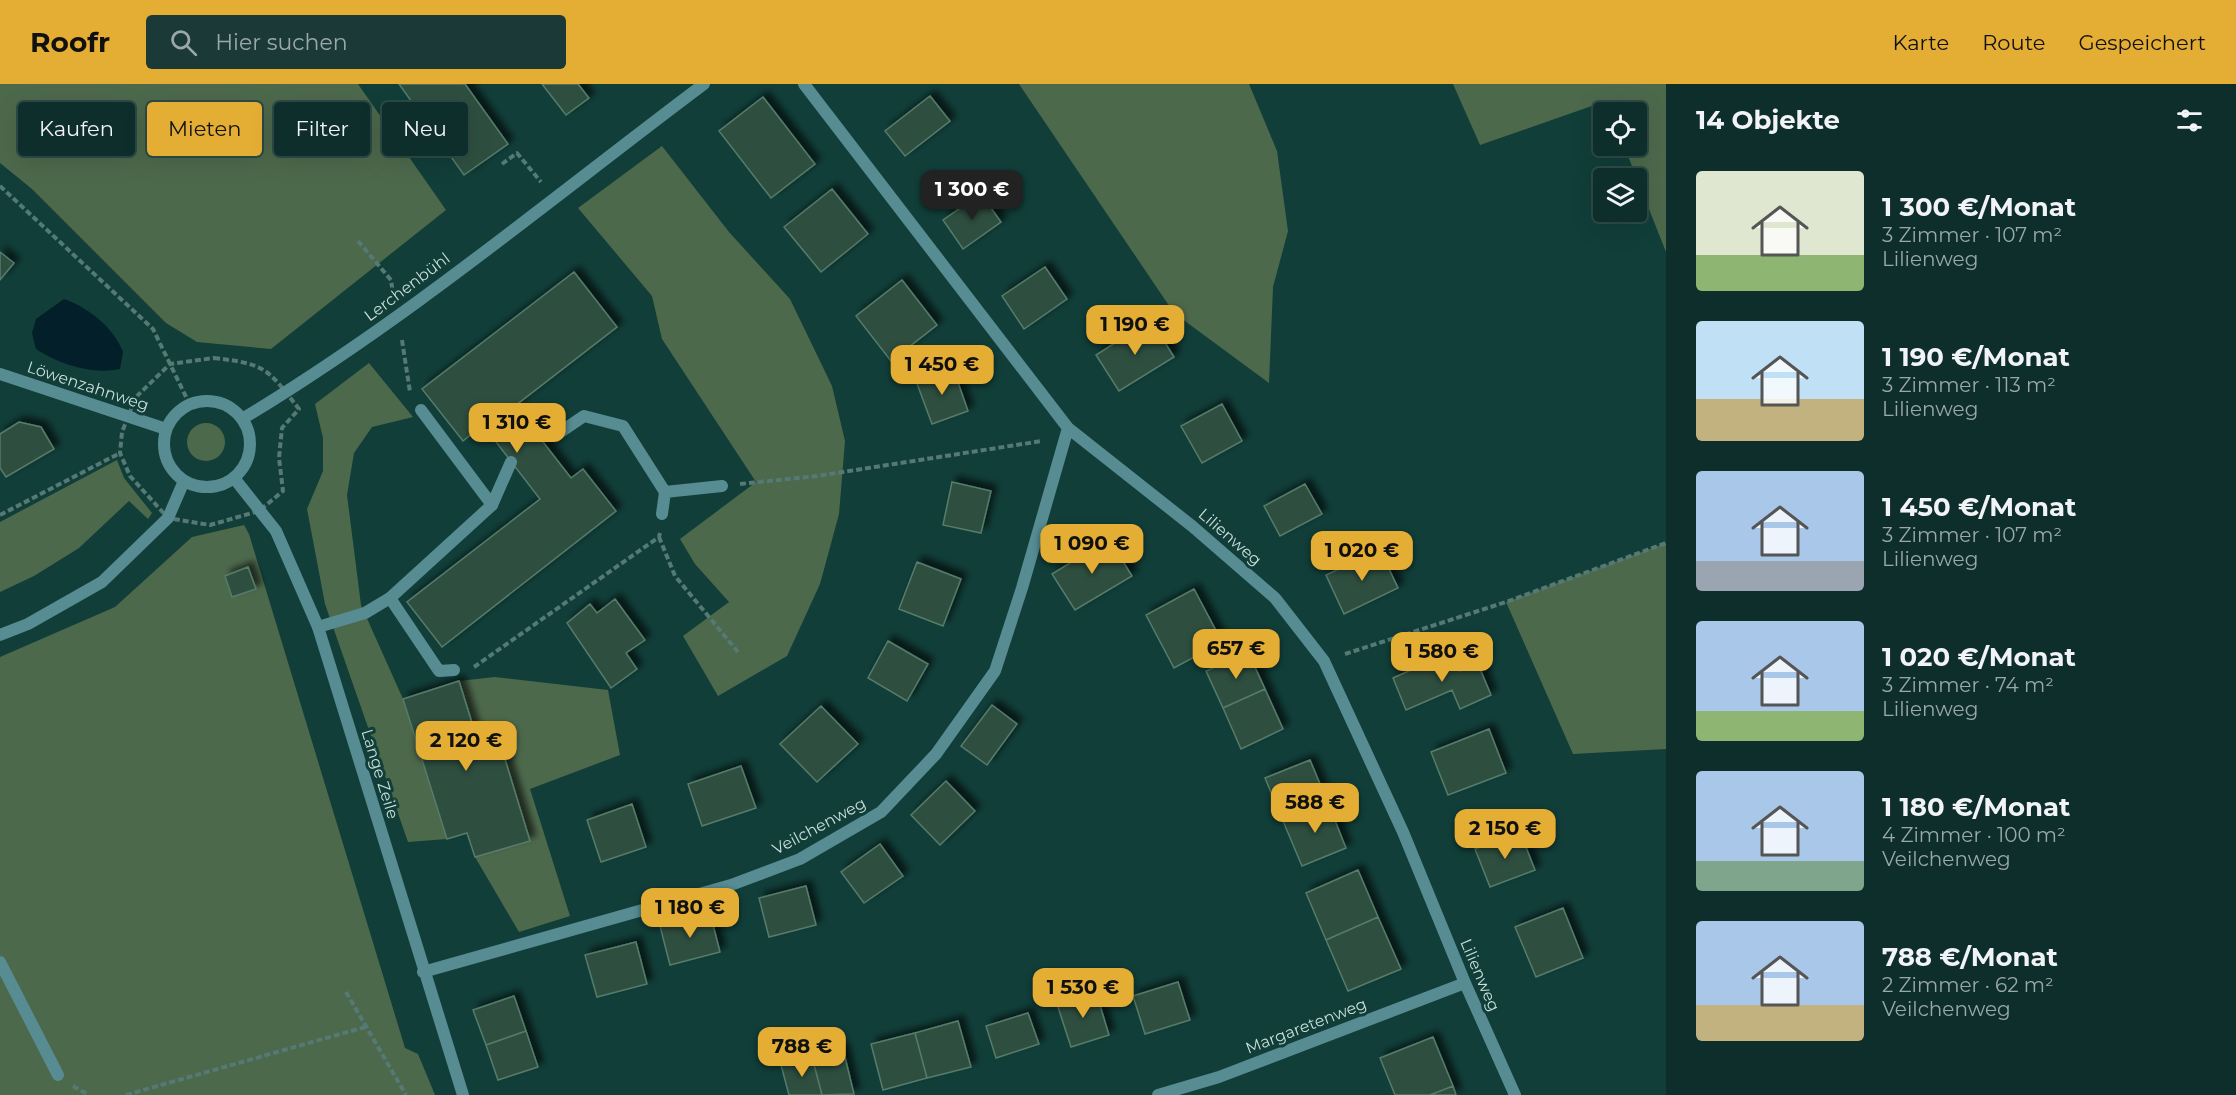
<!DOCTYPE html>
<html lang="de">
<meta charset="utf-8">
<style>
body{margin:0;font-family:Montserrat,sans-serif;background:#1b3a37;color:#f1f3f6;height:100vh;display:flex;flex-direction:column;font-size:22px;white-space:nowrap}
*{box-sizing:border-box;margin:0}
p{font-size:20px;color:#9aa8a9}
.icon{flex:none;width:33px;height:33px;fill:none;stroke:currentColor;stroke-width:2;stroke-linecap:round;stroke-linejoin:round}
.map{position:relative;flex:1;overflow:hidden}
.panel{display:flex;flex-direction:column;background:#0d2e2b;width:570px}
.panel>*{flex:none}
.guide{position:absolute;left:18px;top:18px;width:570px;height:54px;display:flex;gap:12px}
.buttons{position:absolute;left:1593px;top:18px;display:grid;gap:12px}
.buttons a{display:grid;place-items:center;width:54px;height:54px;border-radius:6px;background:#0d2e2b;box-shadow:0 6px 24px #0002,0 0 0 2px #2d4a47;font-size:30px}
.price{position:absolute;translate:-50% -51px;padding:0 14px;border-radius:12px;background:#e4ae35;color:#111;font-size:20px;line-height:39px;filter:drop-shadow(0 2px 3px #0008)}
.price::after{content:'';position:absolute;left:50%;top:36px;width:18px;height:14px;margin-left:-9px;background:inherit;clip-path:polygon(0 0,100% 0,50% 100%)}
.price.on{background:#222;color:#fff}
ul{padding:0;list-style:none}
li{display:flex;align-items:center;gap:18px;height:150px;padding:0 30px}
li span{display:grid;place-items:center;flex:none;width:168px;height:120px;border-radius:6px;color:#555}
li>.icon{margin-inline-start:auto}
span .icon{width:72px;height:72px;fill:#fffc;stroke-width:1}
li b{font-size:26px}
h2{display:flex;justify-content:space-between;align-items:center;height:72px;padding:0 30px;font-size:26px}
.tag{padding:0 21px;border-radius:6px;background:#0d2e2b;box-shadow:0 6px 24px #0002,0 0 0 2px #2d4a47;font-size:21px;line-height:54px}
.tag.on{background:#e4ae35;color:#111}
header{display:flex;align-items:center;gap:36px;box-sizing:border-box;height:84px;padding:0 30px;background:#e4ae35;color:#111}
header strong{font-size:28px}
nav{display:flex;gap:33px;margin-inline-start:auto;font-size:21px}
.search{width:420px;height:54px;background:#1b3a37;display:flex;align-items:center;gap:15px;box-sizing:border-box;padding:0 21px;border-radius:6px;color:#9aa8a9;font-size:22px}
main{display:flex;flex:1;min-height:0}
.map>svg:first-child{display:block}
</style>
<header>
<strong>Roofr</strong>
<div class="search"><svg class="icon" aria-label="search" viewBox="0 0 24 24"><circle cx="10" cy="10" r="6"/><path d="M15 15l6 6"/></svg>Hier suchen</div>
<nav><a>Karte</a><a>Route</a><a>Gespeichert</a></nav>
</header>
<main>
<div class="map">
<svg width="1666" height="1011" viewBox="0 0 1666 1011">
<defs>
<filter id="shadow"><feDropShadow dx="5.5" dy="-5.5" stdDeviation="3" flood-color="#0009"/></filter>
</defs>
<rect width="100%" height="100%" fill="#113e39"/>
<path fill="#4d694c" d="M 0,0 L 358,0 L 446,126 L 271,265 L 197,258 L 166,239 L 32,105 L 0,79 Z
M 1019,0 L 1249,0 L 1277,67 L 1288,147 L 1273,203 L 1269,299 L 1174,229 Z
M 1453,0 L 1666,0 L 1666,168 L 1624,62 L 1636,62 L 1636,28 L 1611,28 L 1606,17 L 1480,61 Z
M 662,62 L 729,148 L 790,215 L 832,302 L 845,357 L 839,430 L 820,500 L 787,572 L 718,612 L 683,552 L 729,518 L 695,480 L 680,455 L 756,398 L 662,255 L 652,212 L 578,124 Z
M 369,279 L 413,333 L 372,343 L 354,369 L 347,411 L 361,521 L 403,615 L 447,755 L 408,758 L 325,520 L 307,425 L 323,387 L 323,354 L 315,320 Z
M187 358a19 19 0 1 1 38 0a19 19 0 1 1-38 0Z
M 117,376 L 124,394 L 152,429 L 148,435 L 129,417 L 79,464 L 34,492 L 0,508 L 0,438 Z
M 244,441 L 249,450 L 405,964 L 418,970 L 435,1011 L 0,1011 L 0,573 L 115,523 L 192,453 Z
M 1666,459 L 1666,665 L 1573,670 L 1506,518 Z
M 495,593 L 608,606 L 620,671 L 530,705 L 570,832 L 519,848 L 475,773 L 530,756 L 497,649 L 477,655 L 459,597 Z"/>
<path fill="#021f2a" d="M 64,215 C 89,224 113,243 123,268 L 120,285 C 92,291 59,280 36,265 L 32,249 L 36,235 Z"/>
<path fill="#2d5041" stroke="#567b6a" stroke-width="1.5" filter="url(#shadow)" d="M 399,0 L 465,0 L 508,60 L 464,91 Z
M 542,0 L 578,0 L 589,14 L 566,31 Z
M 930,12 L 950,37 L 905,72 L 885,47 Z
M 763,13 L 815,80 L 771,114 L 719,47 Z
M 832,105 L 868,150 L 821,188 L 784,143 Z
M 981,110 L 1001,138 L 963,165 L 943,136 Z
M 0,168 L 14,179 L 0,196 Z
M 1045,183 L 1067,215 L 1024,245 L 1002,212 Z
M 574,188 L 617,243 L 515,322 L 571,394 L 583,385 L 616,427 L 442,563 L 407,518 L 540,415 L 483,341 L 463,357 L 422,305 Z
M 902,196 L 937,241 L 891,277 L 856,232 Z
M 1151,236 L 1174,273 L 1119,307 L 1096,271 Z
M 953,284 L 968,327 L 932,340 L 916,297 Z
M 1222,320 L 1242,357 L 1202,379 L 1181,342 Z
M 19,338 L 41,343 L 54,365 L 6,393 L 0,384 L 0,350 Z
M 952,398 L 991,407 L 981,449 L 943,441 Z
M 1305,400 L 1322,430 L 1280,452 L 1264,422 Z
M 1109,455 L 1132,492 L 1075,526 L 1052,490 Z
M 1380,466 L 1398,504 L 1344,530 L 1326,491 Z
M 917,478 L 961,495 L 943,542 L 899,525 Z
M 248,483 L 256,505 L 232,513 L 225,492 Z
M 1194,505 L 1222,558 L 1174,584 L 1146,531 Z
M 615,515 L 645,556 L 626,569 L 637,585 L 611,604 L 567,539 L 590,520 L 597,529 Z
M 888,557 L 928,580 L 907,617 L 868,594 Z
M 1248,568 L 1265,605 L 1223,624 L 1206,587 Z
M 1452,568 L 1460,587 L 1478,580 L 1491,611 L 1460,625 L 1452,606 L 1406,626 L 1393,594 Z
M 459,597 L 477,655 L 497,649 L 530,757 L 475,773 L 467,749 L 447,755 L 403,615 Z
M 1265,605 L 1283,645 L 1241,665 L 1223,624 Z
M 992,621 L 1017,640 L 987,681 L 961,662 Z
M 821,622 L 858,660 L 817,698 L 780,660 Z
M 1489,645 L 1506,689 L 1448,711 L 1431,668 Z
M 1310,676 L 1328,719 L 1283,737 L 1265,694 Z
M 741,682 L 756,724 L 702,742 L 688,700 Z
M 946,697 L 975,727 L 940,761 L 911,731 Z
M 1328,719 L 1346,764 L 1302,782 L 1283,737 Z
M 632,720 L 646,763 L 601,778 L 587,736 Z
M 1520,748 L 1535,786 L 1490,803 L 1475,765 Z
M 880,760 L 903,792 L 864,819 L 841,788 Z
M 1358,786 L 1378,833 L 1326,856 L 1306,809 Z
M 806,802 L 816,841 L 769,853 L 759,814 Z
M 1563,824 L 1583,874 L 1536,893 L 1515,843 Z
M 710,829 L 720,868 L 670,881 L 660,842 Z
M 1378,833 L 1401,885 L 1348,907 L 1326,856 Z
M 636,858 L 647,900 L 597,913 L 585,871 Z
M 1178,898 L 1190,936 L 1145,950 L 1133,912 Z
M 1096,908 L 1109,951 L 1071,963 L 1057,920 Z
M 514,912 L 526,947 L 486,961 L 473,926 Z
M 1028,929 L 1039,960 L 996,974 L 986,942 Z
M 958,937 L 971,983 L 927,994 L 915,949 Z
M 526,947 L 538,983 L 498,996 L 486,961 Z
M 915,949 L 927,994 L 883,1006 L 871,960 Z
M 1433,953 L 1453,1002 L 1430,1011 L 1395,1011 L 1380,974 Z
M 843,965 L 854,1010 L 822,1011 L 812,973 Z
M 812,973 L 822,1011 L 789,1011 L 781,981 Z
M 1453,1002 L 1456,1011 L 1430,1011 Z"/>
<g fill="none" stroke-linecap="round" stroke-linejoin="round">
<path stroke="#557975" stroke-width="4" stroke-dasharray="6 3" stroke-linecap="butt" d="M 502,80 L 517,69 L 541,98
M 0,102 L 153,245 L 190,321
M 358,157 L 391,196 L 393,210
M 402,256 L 410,308
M 214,274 C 266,280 267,284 299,325 L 282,344 L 279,374 L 283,407 L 259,427 L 210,441 L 168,434 L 130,392 L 120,369 L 122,348 L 136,313 L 170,280 Z
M 740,400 L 817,392 L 1042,357
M 0,431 L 120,369
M 659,453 L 675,492 L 738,568
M 1345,570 L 1506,518 L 1666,459
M 474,583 L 659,453 L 660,449
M 346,908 L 406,1011
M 73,1002 L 89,1011
M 126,1011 L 365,943"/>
<path stroke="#568c92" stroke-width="12" d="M 318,543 L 365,529 L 390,514 L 492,421
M 0,878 L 58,991"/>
<path stroke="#568c92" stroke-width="12" d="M 804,0 L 1068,344 L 1192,442 L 1275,514 L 1324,577 L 1403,748 L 1465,899 L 1515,1011
M 0,290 L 166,345
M164 360a43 43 0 1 1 86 0a43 43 0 1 1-86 0Z
M 421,326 L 492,421 L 511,378
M 242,335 C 405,237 552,114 704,0
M 559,349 L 584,332 L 623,342 L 665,408 L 662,430
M 234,394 L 276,447 L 318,543 L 463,1011
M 665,408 L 722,402
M 390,514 L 439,587 L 454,586
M 0,551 L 28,540 L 102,498 L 168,434 L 184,397
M 423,888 L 731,801 L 800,775 L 881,728 L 936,670 L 995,587 L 1022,504 L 1068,344
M 1158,1011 L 1219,993 L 1465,899"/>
</g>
<g text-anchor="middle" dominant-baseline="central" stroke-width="6" stroke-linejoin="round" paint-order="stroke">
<g font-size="16" fill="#c9dfdb" stroke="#113e39">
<text transform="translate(407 203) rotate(-37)">Lerchenbühl</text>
<text transform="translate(88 302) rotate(18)">Löwenzahnweg</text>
<text transform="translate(1230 453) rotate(41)">Lilienweg</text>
<text transform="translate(380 690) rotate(73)">Lange Zeile</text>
<text transform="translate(819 742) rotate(-28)">Veilchenweg</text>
<text transform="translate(1480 891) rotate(67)">Lilienweg</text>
<text transform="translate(1306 942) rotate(-21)">Margaretenweg</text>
</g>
</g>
</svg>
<div class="buttons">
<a><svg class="icon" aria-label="locate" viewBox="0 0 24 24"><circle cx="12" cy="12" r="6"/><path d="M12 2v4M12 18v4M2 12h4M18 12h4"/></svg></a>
<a><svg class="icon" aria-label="layers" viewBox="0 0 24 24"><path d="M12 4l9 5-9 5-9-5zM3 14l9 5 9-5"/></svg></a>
</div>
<b class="price on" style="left:972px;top:137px">1 300 €</b>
<b class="price" style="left:1135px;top:272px">1 190 €</b>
<b class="price" style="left:942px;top:312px">1 450 €</b>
<b class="price" style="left:517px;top:370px">1 310 €</b>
<b class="price" style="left:1092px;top:491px">1 090 €</b>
<b class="price" style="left:1362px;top:498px">1 020 €</b>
<b class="price" style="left:1236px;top:596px">657 €</b>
<b class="price" style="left:1442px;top:599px">1 580 €</b>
<b class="price" style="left:466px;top:688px">2 120 €</b>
<b class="price" style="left:1315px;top:750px">588 €</b>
<b class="price" style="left:1505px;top:776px">2 150 €</b>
<b class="price" style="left:690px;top:855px">1 180 €</b>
<b class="price" style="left:1083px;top:935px">1 530 €</b>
<b class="price" style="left:802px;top:994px">788 €</b>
<div class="guide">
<a class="tag">Kaufen</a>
<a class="tag on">Mieten</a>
<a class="tag">Filter</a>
<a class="tag">Neu</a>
</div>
</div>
<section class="panel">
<h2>14 Objekte<svg class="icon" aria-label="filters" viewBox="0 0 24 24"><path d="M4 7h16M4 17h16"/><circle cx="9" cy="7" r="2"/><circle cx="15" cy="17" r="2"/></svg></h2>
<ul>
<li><span style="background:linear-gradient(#dfe7d0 70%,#8fb573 0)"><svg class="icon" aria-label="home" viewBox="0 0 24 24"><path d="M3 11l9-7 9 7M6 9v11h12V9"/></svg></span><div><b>1 300 €/Monat</b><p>3 Zimmer · 107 m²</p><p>Lilienweg</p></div></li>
<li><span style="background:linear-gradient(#bfe0f5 65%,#c2b280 0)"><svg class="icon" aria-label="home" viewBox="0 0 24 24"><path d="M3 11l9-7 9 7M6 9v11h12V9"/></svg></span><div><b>1 190 €/Monat</b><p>3 Zimmer · 113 m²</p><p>Lilienweg</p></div></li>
<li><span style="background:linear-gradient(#a9c7e8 75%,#9aa5b1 0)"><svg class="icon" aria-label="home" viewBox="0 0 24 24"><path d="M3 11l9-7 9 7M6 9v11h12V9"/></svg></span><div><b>1 450 €/Monat</b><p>3 Zimmer · 107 m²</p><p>Lilienweg</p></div></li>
<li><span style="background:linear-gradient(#a9c7e8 75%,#8fb573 0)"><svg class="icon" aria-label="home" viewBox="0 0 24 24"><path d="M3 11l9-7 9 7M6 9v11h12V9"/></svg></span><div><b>1 020 €/Monat</b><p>3 Zimmer · 74 m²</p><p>Lilienweg</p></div></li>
<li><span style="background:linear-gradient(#a9c7e8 75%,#7fa58c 0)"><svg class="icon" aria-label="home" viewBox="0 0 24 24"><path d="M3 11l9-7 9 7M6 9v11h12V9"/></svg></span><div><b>1 180 €/Monat</b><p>4 Zimmer · 100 m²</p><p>Veilchenweg</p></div></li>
<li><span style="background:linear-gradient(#a9c7e8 70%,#c2b280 0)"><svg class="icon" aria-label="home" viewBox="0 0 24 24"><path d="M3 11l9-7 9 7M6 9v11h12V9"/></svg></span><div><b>788 €/Monat</b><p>2 Zimmer · 62 m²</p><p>Veilchenweg</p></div></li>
</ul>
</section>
</main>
